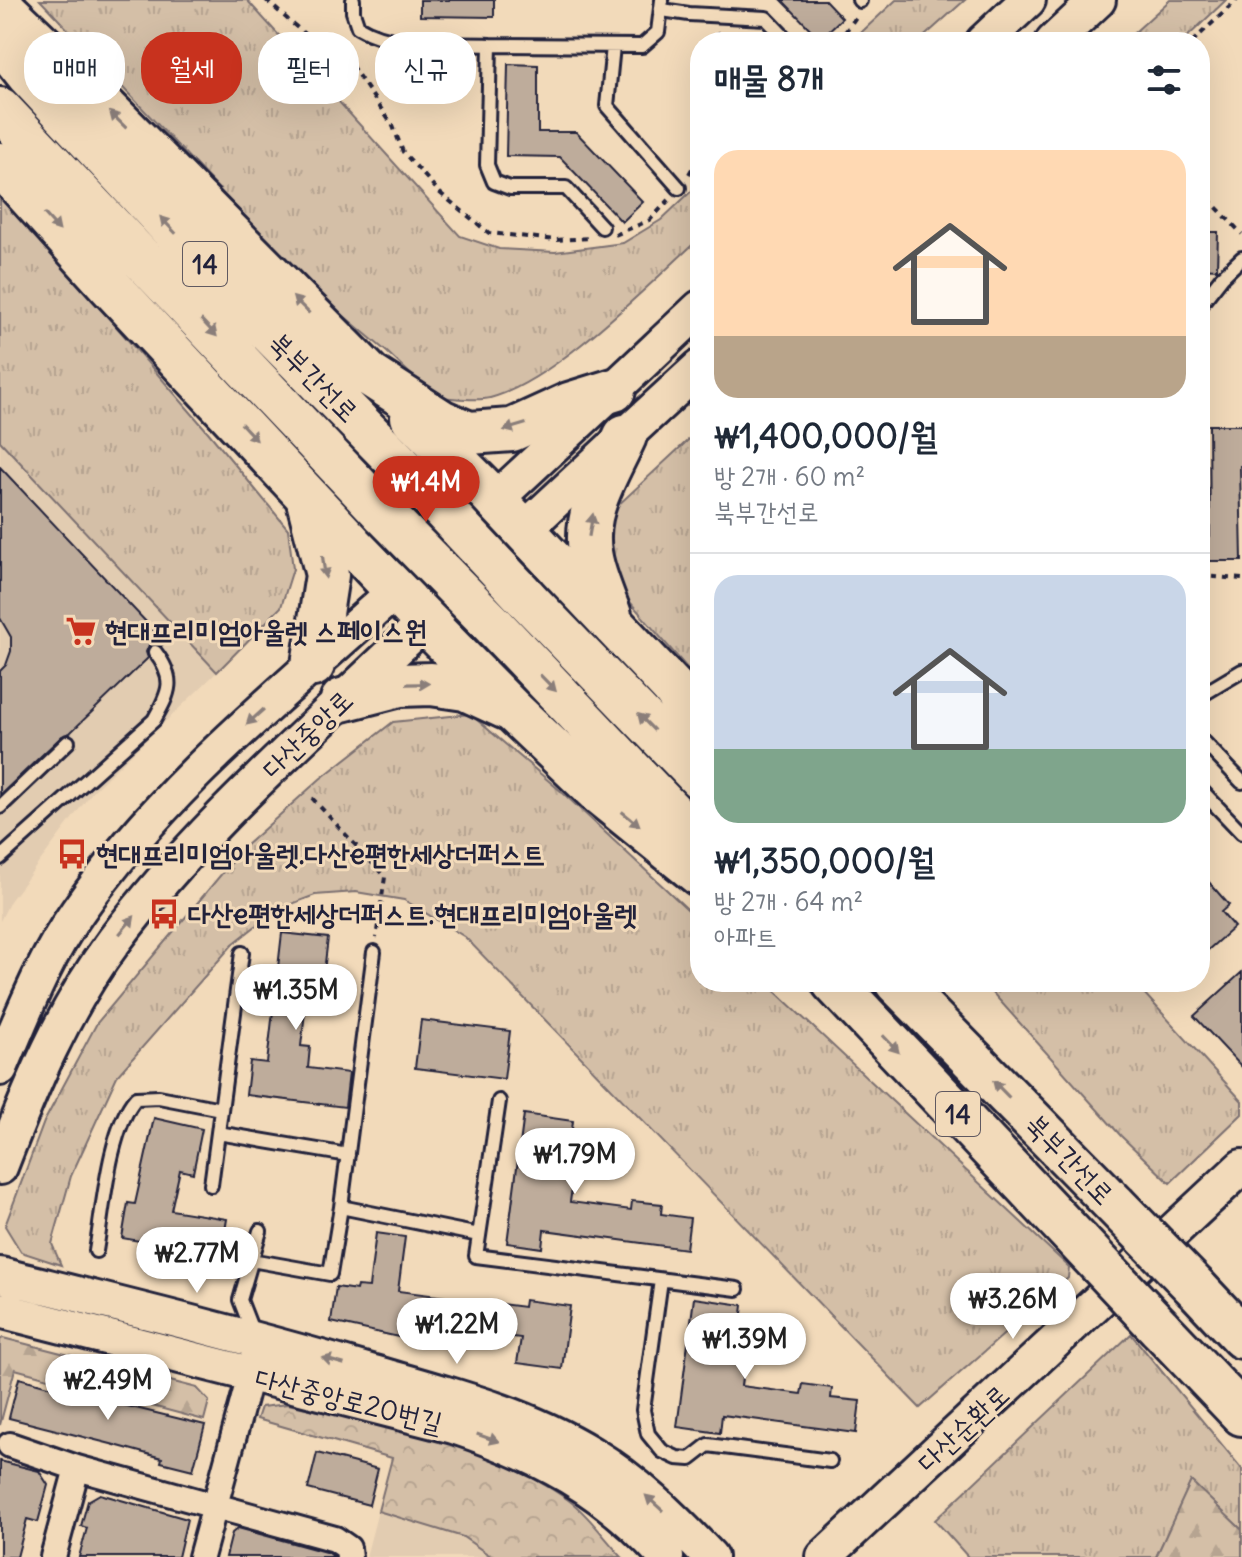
<!DOCTYPE html>
<html lang="ko">
<meta charset="utf-8">
<style>
body{margin:0;font-family:Delius,"Poor Story",sans-serif;background:#f2f2f3;color:#1f2937;height:100vh;display:flex;flex-direction:column;font-size:30px;white-space:nowrap}
*{box-sizing:border-box;margin:0}
p{font-size:26px;color:#747a83}
.icon{flex:none;width:44px;height:44px;fill:none;stroke:currentColor;stroke-width:2;stroke-linecap:round;stroke-linejoin:round}
.map{position:relative;flex:1;overflow:hidden}
.side{position:absolute;left:690px;top:32px;width:520px;height:960px;display:flex;flex-direction:column;background:#fff;border-radius:32px;box-shadow:0 8px 32px #0002}
.side>*{flex:none}
.hud{position:absolute;left:24px;top:32px;width:546px;height:72px;display:flex;gap:16px}
.price{position:absolute;translate:-50% -68px;padding:0 18px;border-radius:28px;background:#fff;color:#222;font-size:26px;line-height:52px;filter:drop-shadow(0 2px 4px #0008)}
.price::after{content:'';position:absolute;left:50%;top:48px;width:24px;height:18px;margin-left:-12px;background:inherit;clip-path:polygon(0 0,100% 0,50% 100%)}
.price.active{background:#c8321e;color:#fff}
ul{padding:0;list-style:none}
li{display:grid;align-content:center;gap:16px;height:424px;padding:0 24px}
li+li{border-top:2px solid #e0e1e3}
li span{display:grid;place-items:center;height:248px;border-radius:24px;color:#555}
li>.icon{margin-inline-start:auto}
span .icon{width:144px;height:144px;fill:#fffc;stroke-width:1}
li b{font-size:34px}
h2{display:flex;justify-content:space-between;align-items:center;height:96px;padding:0 24px;font-size:34px}
.tag{padding:0 28px;border-radius:32px;background:#fff;box-shadow:0 8px 32px #0002;font-size:28px;line-height:72px}
.tag.active{background:#c8321e;color:#fff}
.map>svg:first-child{display:block}
</style>
<div class="map">
<svg width="1242" height="1557" viewBox="0 0 1242 1557">
<defs>
<pattern id="grass-tufts" width="24" height="20" patternUnits="userSpaceOnUse" patternTransform="scale(2)"><rect width="24" height="20" fill="#d4bfa7"/><path d="M3 7l-1-3M5 7V3M7 7l1-3M15 17l-1-3M17 17v-4M19 17l1-3" fill="none" stroke="#b6a491"/></pattern>
<pattern id="forest-firs" width="22" height="20" patternUnits="userSpaceOnUse" patternTransform="scale(2)"><rect width="22" height="20" fill="#d4bfa7"/><path d="M5 1l3.5 6h-7zM16 11l3.5 6h-7z" fill="#b6a491"/></pattern>
<pattern id="park-crowns" width="20" height="18" patternUnits="userSpaceOnUse" patternTransform="scale(2)"><rect width="20" height="18" fill="#d4bfa7"/><path d="M2 6a3 3 0 1 1 6 0M12 15a3 3 0 1 1 6 0" fill="none" stroke="#b6a491"/></pattern>
</defs>
<rect width="100%" height="100%" fill="#f2daba"/>
<filter id="ink" filterUnits="userSpaceOnUse"><feTurbulence type="fractalNoise" baseFrequency=".0125" numOctaves="2"/><feDisplacementMap in="SourceGraphic" scale="16" xChannelSelector="R" yChannelSelector="G"/><feConvolveMatrix kernelMatrix="1 2 1 2 8 2 1 2 1" color-interpolation-filters="sRGB"/></filter>
<g filter="url(#ink)">
<path fill="#e2ccb1" d="M 0,441 L 217,672 L 93,791 L 10,901 L 0,921 Z
M 378,1511 L 463,1537 L 492,1557 L 366,1557 Z"/>
<path fill="url(#grass-tufts)" stroke="#7b7071" stroke-width="2" d="M 40,0 L 247,0 L 460,236 L 499,249 L 555,252 L 623,243 L 661,220 L 700,183 L 700,238 C 649,284 555,381 490,398 C 474,402 452,397 435,397 L 387,352 L 320,296 Z
M 896,0 L 965,0 L 918,42 L 851,42 Z
M 1170,0 L 1226,0 L 1182,42 L 1124,42 Z
M 0,193 L 208,432 L 288,529 L 293,569 L 281,607 L 217,672 L 0,441 Z
M 700,429 L 700,683 L 617,587 L 601,544 L 616,507 Z
M 470,714 L 563,793 L 700,921 L 700,982 L 765,982 L 1069,1267 L 1068,1278 L 920,1408 L 465,937 L 404,900 L 356,892 L 315,895 L 276,910 L 233,944 L 117,1076 L 71,1176 L 52,1244 L 61,1265 L 21,1252 L 5,1226 L 44,1122 L 97,1023 L 244,847 L 320,779 L 393,722 Z
M 983,982 L 1134,982 L 1242,1101 L 1242,1114 L 1170,1183 L 1121,1136 Z
M 1131,1334 L 1242,1469 L 1242,1530 L 1191,1482 L 1156,1557 L 968,1557 L 935,1520 Z"/>
<path fill="url(#forest-firs)" stroke="#7b7071" stroke-width="2" d="M 3,1338 L 197,1388 L 209,1401 L 204,1420 L 15,1369 L 0,1425 L 0,1340 Z
M 1191,1481 L 1242,1530 L 1242,1557 L 1156,1557 Z"/>
<path fill="url(#park-crowns)" stroke="#7b7071" stroke-width="2" d="M 288,1404 C 383,1426 485,1442 567,1499 C 587,1513 605,1539 622,1557 L 492,1557 L 463,1537 L 378,1511 L 392,1458 L 257,1419 L 261,1407 Z"/>
<path fill="#beac9b" stroke="#22223b" stroke-width="2" d="M 420,0 L 494,0 L 494,17 L 420,16 Z
M 782,0 L 825,0 L 842,18 L 820,39 Z
M 508,64 L 538,65 L 538,132 L 576,132 L 643,202 L 622,222 L 560,157 L 506,156 Z
M 1200,232 L 1218,232 L 1217,269 L 1200,268 Z
M 1209,425 L 1242,425 L 1242,466 L 1240,466 L 1242,561 L 1205,561 L 1205,538 L 1210,536 Z
M 0,467 L 165,642 L 161,646 L 155,643 L 149,645 L 146,652 L 148,658 L 70,733 L 62,736 L 0,795 L 0,671 L 6,665 L 11,651 L 11,637 L 0,618 Z
M 1200,872 L 1229,905 L 1221,912 L 1234,927 L 1200,957 Z
M 282,933 L 328,938 L 322,988 L 308,987 L 301,1046 L 310,1047 L 308,1068 L 349,1073 L 345,1107 L 246,1095 L 250,1061 L 267,1063 Z
M 1242,972 L 1242,1067 L 1194,1016 Z
M 421,1020 L 510,1031 L 504,1079 L 415,1068 Z
M 524,1114 L 573,1121 L 571,1138 L 579,1139 L 570,1202 L 631,1210 L 632,1201 L 662,1204 L 661,1214 L 690,1218 L 686,1249 L 544,1230 L 542,1248 L 507,1243 Z
M 154,1118 L 202,1129 L 193,1173 L 180,1170 L 171,1210 L 227,1219 L 221,1255 L 122,1238 L 128,1203 L 135,1204 Z
M 376,1233 L 405,1237 L 398,1291 L 524,1307 L 525,1300 L 570,1306 L 562,1369 L 517,1363 L 521,1338 L 423,1326 L 421,1342 L 331,1322 L 336,1287 L 356,1290 L 357,1286 L 369,1287 Z
M 694,1298 L 743,1305 L 741,1322 L 749,1323 L 741,1386 L 801,1394 L 803,1384 L 832,1388 L 831,1398 L 860,1401 L 856,1433 L 722,1415 L 720,1433 L 677,1427 Z
M 19,1378 L 71,1392 L 72,1388 L 115,1400 L 115,1403 L 205,1425 L 193,1470 L 161,1462 L 162,1458 L 111,1444 L 9,1418 Z
M 317,1453 L 378,1469 L 369,1505 L 308,1489 Z
M 0,1461 L 39,1471 L 48,1485 L 38,1522 L 27,1519 L 17,1557 L 0,1557 Z
M 100,1494 L 187,1519 L 178,1557 L 79,1557 L 87,1528 L 81,1526 L 88,1501 Z
M 238,1528 L 329,1553 L 334,1557 L 226,1557 L 232,1533 Z"/>
<g fill="none" stroke-linecap="round" stroke-linejoin="round">
<g stroke="#22223b" stroke-width="18">
<path id="lane" d="M 353,0 L 353,12 L 358,27 C 395,50 448,43 490,45 L 487,165 L 494,182 L 510,188 L 566,188 L 602,227
M 859,0 L 860,1
M 662,10 L 689,14 L 766,18 L 787,40
M 490,45 L 642,46 L 658,32 L 662,0
M 613,46 L 607,106 L 679,188
M 1200,305 L 1222,277 L 1242,258
M 1200,696 L 1242,671
M 1200,738 L 1242,782
M 1200,789 L 1242,833
M 0,807 L 68,742
M 0,858 L 154,720 C 170,692 176,679 155,652
M 374,952 L 341,1207 L 479,1235
M 499,1101 L 476,1256 L 737,1289
M 218,1133 L 348,1155
M 211,1185 L 242,953
M 96,1251 C 103,1210 109,1128 136,1098 L 159,1097 L 221,1109
M 251,1260 L 330,1274 L 341,1207
M 661,1280 L 643,1410 L 648,1434 L 662,1451 L 677,1458 L 690,1459 L 708,1445 L 830,1461
M 254,1336 L 240,1300 L 260,1231"/>
</g>
<g stroke="#22223b" stroke-width="30">
<path id="street" d="M 10,1445 L 77,1468
M 53,1557 L 77,1468 L 335,1539 L 348,1548 L 349,1557
M 201,1557 L 250,1376 L 253,1358"/>
</g>
<g stroke="#22223b" stroke-width="40">
<path id="secondary" d="M 983,42 L 1028,0
M 1053,42 L 1098,0
M 0,1068 C 23,1014 44,959 78,911 C 163,788 283,693 393,593 C 497,500 598,404 700,308
M 0,1167 C 30,1089 63,1009 114,941 C 187,843 280,759 368,676 C 478,572 589,469 700,367
M 0,1275 C 124,1306 248,1336 370,1372 C 446,1394 522,1412 591,1454 C 636,1481 674,1519 710,1557
M 0,1310 L 454,1426 C 541,1455 604,1488 666,1557
M 824,1557 L 1242,1167"/>
</g>
<g stroke="#22223b" stroke-width="48">
<path id="highway" d="M 0,5 L 68,70 L 371,376 L 441,421 L 469,433 L 512,430 L 569,404 L 614,390
M 0,40 L 29,76 L 237,299 L 417,482
M 0,109 L 384,514
M 0,164 L 110,286 L 425,622 L 513,711
M 412,417 L 495,500 L 672,687 L 700,725
M 308,501 L 327,575 L 313,665
M 525,597 L 700,778
M 610,615 C 601,590 588,562 589,536 C 589,502 611,467 625,436
M 494,626 L 700,842
M 342,700 L 400,685 L 431,684 L 465,689 L 513,711 L 600,794 L 700,875
M 833,982 L 1078,1241
M 896,982 L 1115,1205
M 1196,1288 L 1242,1337
M 1159,1327 L 1242,1414"/>
</g>
<path stroke="#22223b" stroke-width="4" stroke-dasharray="6 6" stroke-linecap="butt" d="M 266,0 L 310,39 L 351,65 L 393,126 L 403,152 L 440,193 L 489,233 L 556,240 L 590,238
M 717,32 L 726,42
M 838,42 L 856,17
M 1192,42 L 1237,0
M 689,174 L 700,155
M 1200,190 L 1242,234
M 615,235 L 650,220 L 669,200
M 1200,576 L 1242,579
M 312,798 L 385,877 L 376,938"/>
<use href="#lane" stroke="#f2daba" stroke-width="12"/>
<use href="#street" stroke="#f2daba" stroke-width="24"/>
<use href="#secondary" stroke="#f2daba" stroke-width="34"/>
<use href="#highway" stroke="#f2daba" stroke-width="42"/>
<g stroke="#22223b" stroke-width="48" stroke-linecap="butt">
<path id="highway-bridge" d="M 417,482 L 525,597
M 384,514 L 494,626
M 1115,1205 L 1196,1288
M 1078,1241 L 1159,1327"/>
</g>
<use href="#highway-bridge" stroke="#f2daba" stroke-width="42"/>
</g>
<defs><path id="oneway-solid" d="M-6-.8H1V-3.2L6.5 0L1 3.2V.8H-6Z" transform="scale(2)"/></defs>
<g fill="#8a7e7a">
<use href="#oneway-solid" transform="translate(118 120) rotate(-135)"/>
<use href="#oneway-solid" transform="translate(52 222) rotate(48)"/>
<use href="#oneway-solid" transform="translate(168 225) rotate(-133)"/>
<use href="#oneway-solid" transform="translate(301 305) rotate(-135)"/>
<use href="#oneway-solid" transform="translate(209 328) rotate(47)"/>
<use href="#oneway-solid" transform="translate(515 427) rotate(163)"/>
<use href="#oneway-solid" transform="translate(249 432) rotate(47)"/>
<use href="#oneway-solid" transform="translate(591 525) rotate(-80)"/>
<use href="#oneway-solid" transform="translate(324 567) rotate(82)"/>
<use href="#oneway-solid" transform="translate(548 683) rotate(46)"/>
<use href="#oneway-solid" transform="translate(418 684) rotate(-1)"/>
<use href="#oneway-solid" transform="translate(255 717) rotate(138)"/>
<use href="#oneway-solid" transform="translate(646 722) rotate(-134)"/>
<use href="#oneway-solid" transform="translate(631 819) rotate(39)"/>
<use href="#oneway-solid" transform="translate(127 925) rotate(-50)"/>
<use href="#oneway-solid" transform="translate(891 1044) rotate(47)"/>
<use href="#oneway-solid" transform="translate(1001 1089) rotate(-134)"/>
<use href="#oneway-solid" transform="translate(333 1361) rotate(-164)"/>
<use href="#oneway-solid" transform="translate(488 1438) rotate(19)"/>
<use href="#oneway-solid" transform="translate(654 1503) rotate(-138)"/>
</g>
</g>
<defs>
<g id="supermarket-bare" transform="scale(2.4)"><path d="M-6-5.5h2.5l.6 2H6L4.5 2H-2.5L-4.4-4H-6ZM-1.5 3.2a1.3 1.3 0 1 0 .1 0ZM3 3.2a1.3 1.3 0 1 0 .1 0Z" fill="#c8321e" stroke="#f2daba" stroke-width="2.5" paint-order="stroke"/></g>
<g id="bus-bare" transform="scale(2.4)"><path d="M-5-6H5V4H4V6H2V4H-2V6H-4V4H-5ZM-3.5-4V0h7V-4ZM-3.5 1.2v1.5H-2V1.2ZM2 1.2v1.5H3.5V1.2Z" fill="#c8321e" stroke="#f2daba" stroke-width="2.5" paint-order="stroke"/></g>
</defs>
<g fill-rule="evenodd">
<use href="#supermarket-bare" x="81" y="631"/>
<use href="#bus-bare" x="72" y="854"/>
<use href="#bus-bare" x="164" y="914"/>
</g>
<g text-anchor="middle" dominant-baseline="central" stroke-width="6" stroke-linejoin="round" paint-order="stroke">
<g fill="#f2daba" stroke="#605961" stroke-width="2">
<rect x="183" y="242" width="44" height="44" rx="6"/>
<rect x="936" y="1092" width="44" height="44" rx="6"/>
</g>
<g font-size="26" font-weight="bold" fill="#22223b">
<text x="205" y="264">14</text>
<text x="958" y="1114">14</text>
</g>
<g font-size="28" fill="#22223b" stroke="#f2daba">
<text transform="translate(314 377) rotate(45)">북부간선로</text>
<text transform="translate(307 734) rotate(-44)">다산중앙로</text>
<text transform="translate(1070 1159) rotate(46)">북부간선로</text>
<text transform="translate(349 1400) rotate(14)">다산중앙로20번길</text>
<text transform="translate(963 1428) rotate(-43)">다산순환로</text>
</g>
<g font-size="28" font-weight="bold" fill="#22223b" stroke="#f2daba" text-anchor="start">
<text x="105" y="631">현대프리미엄아울렛 스페이스원</text>
<text x="96" y="854">현대프리미엄아울렛.다산e편한세상더퍼스트</text>
<text x="188" y="914">다산e편한세상더퍼스트.현대프리미엄아울렛</text>
</g>
</g>
</svg>
<b class="price active" style="left:426px;top:524px">₩1.4M</b>
<b class="price" style="left:296px;top:1032px">₩1.35M</b>
<b class="price" style="left:575px;top:1196px">₩1.79M</b>
<b class="price" style="left:197px;top:1295px">₩2.77M</b>
<b class="price" style="left:1013px;top:1341px">₩3.26M</b>
<b class="price" style="left:457px;top:1366px">₩1.22M</b>
<b class="price" style="left:745px;top:1381px">₩1.39M</b>
<b class="price" style="left:108px;top:1422px">₩2.49M</b>
<div class="hud">
<a class="tag">매매</a>
<a class="tag active">월세</a>
<a class="tag">필터</a>
<a class="tag">신규</a>
</div>
<section class="side">
<h2>매물 8개<svg class="icon" aria-label="filters" viewBox="0 0 24 24"><path d="M4 7h16M4 17h16"/><circle cx="9" cy="7" r="2"/><circle cx="15" cy="17" r="2"/></svg></h2>
<ul>
<li><span style="background:linear-gradient(#ffd9b3 75%,#b9a48a 0)"><svg class="icon" aria-label="home" viewBox="0 0 24 24"><path d="M3 11l9-7 9 7M6 9v11h12V9"/></svg></span><div><b>₩1,400,000/월</b><p>방 2개 · 60 m²</p><p>북부간선로</p></div></li>
<li><span style="background:linear-gradient(#c9d6e8 70%,#7fa58c 0)"><svg class="icon" aria-label="home" viewBox="0 0 24 24"><path d="M3 11l9-7 9 7M6 9v11h12V9"/></svg></span><div><b>₩1,350,000/월</b><p>방 2개 · 64 m²</p><p>아파트</p></div></li>
</ul>
</section>
</div>
